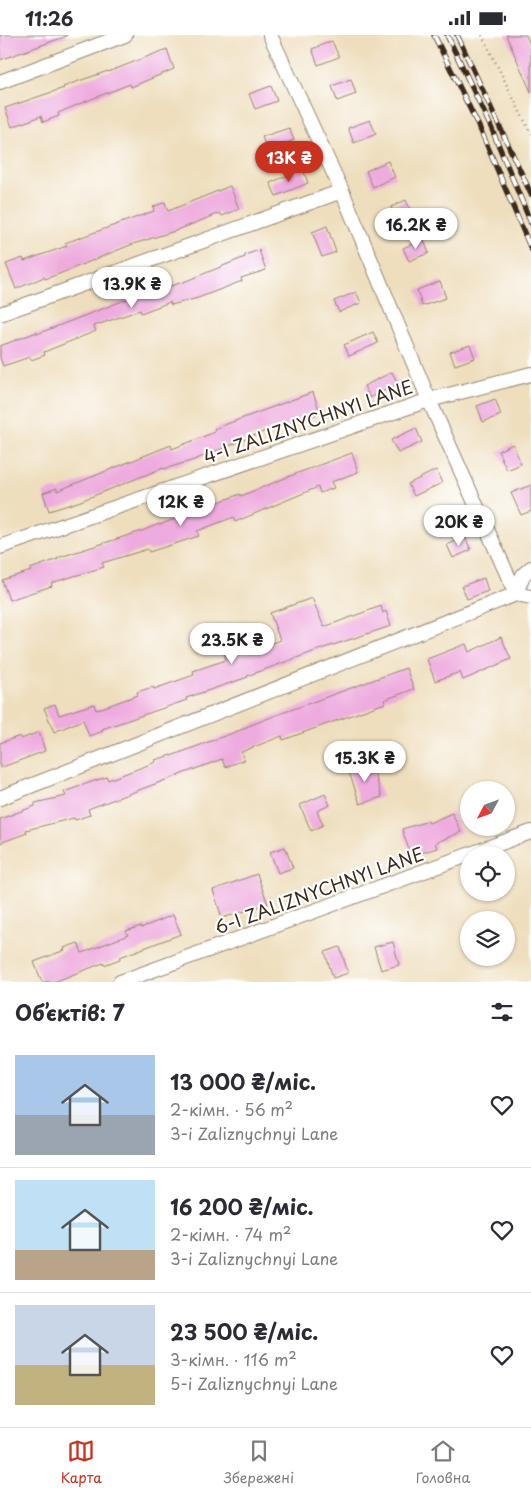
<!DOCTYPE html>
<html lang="uk">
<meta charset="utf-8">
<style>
body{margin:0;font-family:"Playpen Sans",sans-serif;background:#f7f7f7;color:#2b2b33;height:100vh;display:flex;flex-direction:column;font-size:19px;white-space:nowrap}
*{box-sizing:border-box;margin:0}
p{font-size:16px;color:#7c7c81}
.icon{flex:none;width:28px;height:28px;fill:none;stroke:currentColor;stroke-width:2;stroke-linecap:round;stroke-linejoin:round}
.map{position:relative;height:947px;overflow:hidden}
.panel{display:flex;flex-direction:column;background:#fff;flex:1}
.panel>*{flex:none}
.needle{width:32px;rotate:229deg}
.tools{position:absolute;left:460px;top:746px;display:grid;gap:10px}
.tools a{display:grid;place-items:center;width:55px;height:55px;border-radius:50%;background:#fff;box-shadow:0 1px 4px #0004;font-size:25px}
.price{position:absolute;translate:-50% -42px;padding:0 11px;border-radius:18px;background:#fff;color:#222;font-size:16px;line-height:32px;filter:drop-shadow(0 1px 2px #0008)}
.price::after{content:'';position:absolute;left:50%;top:30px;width:15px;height:11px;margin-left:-8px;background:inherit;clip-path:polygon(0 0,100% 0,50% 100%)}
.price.active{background:#c8321e;color:#fff}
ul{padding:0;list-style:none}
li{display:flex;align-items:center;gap:15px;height:125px;padding:0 15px}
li+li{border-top:1px solid #e1e1e2}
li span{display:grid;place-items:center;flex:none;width:140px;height:100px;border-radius:0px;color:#555}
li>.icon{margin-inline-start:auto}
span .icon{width:60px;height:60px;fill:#fffc;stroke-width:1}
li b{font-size:21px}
h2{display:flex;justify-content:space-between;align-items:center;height:60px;padding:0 15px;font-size:21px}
.status{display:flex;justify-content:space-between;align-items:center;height:35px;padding:0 25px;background:#fff;direction:ltr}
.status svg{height:14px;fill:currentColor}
.menu{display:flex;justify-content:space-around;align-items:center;height:70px;border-top:1px solid #e1e1e2;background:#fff;font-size:14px;color:#7c7c81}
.menu a{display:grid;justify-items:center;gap:2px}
.menu .active{color:#c8321e}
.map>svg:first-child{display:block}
</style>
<div class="status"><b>11:26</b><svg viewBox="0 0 49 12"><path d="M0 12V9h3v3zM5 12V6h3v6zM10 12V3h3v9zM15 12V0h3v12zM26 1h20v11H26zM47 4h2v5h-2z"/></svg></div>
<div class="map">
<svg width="531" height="947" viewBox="0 0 531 947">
<rect width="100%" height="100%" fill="#fff"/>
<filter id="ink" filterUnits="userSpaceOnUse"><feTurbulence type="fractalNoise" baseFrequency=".02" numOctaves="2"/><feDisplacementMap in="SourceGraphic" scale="10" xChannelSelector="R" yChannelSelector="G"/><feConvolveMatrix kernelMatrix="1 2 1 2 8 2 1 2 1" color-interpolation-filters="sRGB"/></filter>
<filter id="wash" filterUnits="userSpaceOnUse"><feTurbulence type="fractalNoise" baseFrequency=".0096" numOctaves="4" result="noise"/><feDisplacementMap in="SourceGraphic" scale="20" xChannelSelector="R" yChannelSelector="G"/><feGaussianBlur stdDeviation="1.12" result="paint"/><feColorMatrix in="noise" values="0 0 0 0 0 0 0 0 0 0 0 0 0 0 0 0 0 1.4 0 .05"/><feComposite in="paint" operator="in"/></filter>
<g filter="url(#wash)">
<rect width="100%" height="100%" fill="#eedebd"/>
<g id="blocks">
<path fill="#eeabde" d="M 0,0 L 67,0 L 67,1 L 0,25 Z
M 506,0 L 526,0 L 531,12 L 531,57 Z
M 332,6 L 339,22 L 318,30 L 312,14 Z
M 167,14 L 174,34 L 131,52 L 130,49 L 84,67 L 58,78 L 59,81 L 43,87 L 41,81 L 12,92 L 5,73 L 64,53 L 63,52 L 76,47 L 108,36 L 108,37 Z
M 351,44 L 356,59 L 337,66 L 332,51 Z
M 271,51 L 277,66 L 255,74 L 249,59 Z
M 370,85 L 376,99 L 354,108 L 348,93 Z
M 289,93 L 294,105 L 267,115 L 262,102 Z
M 388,126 L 395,142 L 373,152 L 366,136 Z
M 303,134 L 308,148 L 276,161 L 270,148 Z
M 230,151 L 239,174 L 222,181 L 220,178 L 175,196 L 133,209 L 59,239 L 45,244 L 44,242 L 16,254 L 6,229 L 23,223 L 24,226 L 67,211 L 65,208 L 154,176 L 153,172 L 165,167 L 168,176 Z
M 406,165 L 414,183 L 398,190 L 391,172 Z
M 327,191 L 336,217 L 322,222 L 312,197 Z
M 423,204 L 429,218 L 409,226 L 403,213 Z
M 259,215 L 266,235 L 241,243 L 242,246 L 198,263 L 171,270 L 170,267 L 141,278 L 140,275 L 94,291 L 96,296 L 44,317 L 45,320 L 31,325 L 30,322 L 3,331 L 0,323 L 0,311 L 37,297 L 37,299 L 151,255 L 152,257 L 186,246 L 245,222 L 245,220 Z
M 440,246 L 446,263 L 422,271 L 417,255 Z
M 356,257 L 361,268 L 339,277 L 334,266 Z
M 373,297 L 378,308 L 349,321 L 344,310 Z
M 470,310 L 475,323 L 455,330 L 450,317 Z
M 392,337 L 398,349 L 370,363 L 364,351 Z
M 313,357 L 320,378 L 279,393 L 278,391 L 194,425 L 164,434 L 163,433 L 78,467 L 49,476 L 43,458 L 57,453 L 57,456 L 171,410 L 172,414 L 215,397 L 214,394 L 227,389 Z
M 495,364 L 501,380 L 483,387 L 477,371 Z
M 416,393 L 422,407 L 398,418 L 391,405 Z
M 513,409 L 521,429 L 507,435 L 498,416 Z
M 352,418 L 358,437 L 331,447 L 334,453 L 320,458 L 318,452 L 235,487 L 234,482 L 197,496 L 199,501 L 149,517 L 148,514 L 102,528 L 104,532 L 51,548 L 52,551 L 9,565 L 2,545 L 31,536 L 30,534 L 58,524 L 57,523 L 142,496 L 159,489 L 159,490 L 240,459 L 241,461 L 295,439 Z
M 436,435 L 442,448 L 414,461 L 408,449 Z
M 531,450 L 531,476 L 521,480 L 511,458 Z
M 465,502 L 471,515 L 453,523 L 447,510 Z
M 484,543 L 488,556 L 467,564 L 462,551 Z
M 312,563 L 324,592 L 381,571 L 383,578 L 386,576 L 391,591 L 318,615 L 247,641 L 248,642 L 186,663 L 187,665 L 102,694 L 103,696 L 89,701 L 83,685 L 54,697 L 44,673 L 55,669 L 59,680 L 94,669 L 96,675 L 138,660 L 137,657 L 153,652 L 154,654 L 194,640 L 193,636 L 226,625 L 224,618 L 237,613 L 240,620 L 280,605 L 270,578 Z
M 501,602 L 511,624 L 463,645 L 460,637 L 435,646 L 427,624 L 466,609 L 469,617 Z
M 406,633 L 414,654 L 384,665 L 385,668 L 283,705 L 282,701 L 241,717 L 244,725 L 225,732 L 222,724 L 88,774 L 90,780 L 75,785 L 74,783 L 26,795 L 27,798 L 0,808 L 0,784 L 35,771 L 35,768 L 66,761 L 64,757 L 94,746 L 107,742 L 108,745 L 156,727 L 155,725 L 171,720 L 171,721 L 246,693 L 246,692 L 274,681 Z
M 39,697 L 45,716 L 0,733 L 0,708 L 20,701 L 21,704 Z
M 371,727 L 382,762 L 360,769 L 348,734 Z
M 325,759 L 330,770 L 317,776 L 323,790 L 311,796 L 300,770 Z
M 452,778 L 461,797 L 435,808 L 437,813 L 411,821 L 402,794 L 428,786 L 429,788 Z
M 285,812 L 293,833 L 278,838 L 270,817 Z
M 257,839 L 268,869 L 222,883 L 213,855 Z
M 173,880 L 181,899 L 120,922 L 120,924 L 104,930 L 103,928 L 54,947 L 42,947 L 34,927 L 65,915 L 64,913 L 78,908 L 82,918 L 128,900 L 126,896 L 141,891 L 141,893 Z
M 393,907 L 399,930 L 381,935 L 374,912 Z
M 340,912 L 348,938 L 333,943 L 325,917 Z"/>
</g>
</g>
<g filter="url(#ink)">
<use href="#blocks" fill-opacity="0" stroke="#94846e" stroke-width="1"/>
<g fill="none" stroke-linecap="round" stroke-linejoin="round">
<g stroke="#94846e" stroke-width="16">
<path id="minor" d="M 270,0 L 342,156 L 429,365 L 516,559 L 531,562
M 0,47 L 125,0
M 0,279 L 342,156
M 0,512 L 429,365 L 531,339
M 0,763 L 516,559 L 523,540 L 531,533
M 120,947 L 531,797"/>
</g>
<path stroke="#94846e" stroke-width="2.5" stroke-dasharray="1 4" stroke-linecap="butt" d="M 482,0 L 531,99"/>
<use href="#minor" stroke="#fff" stroke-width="14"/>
<g stroke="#3b2a1e" stroke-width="5.5">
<path id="rail" d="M 434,0 L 481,96 L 531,214
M 447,0 L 491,92 L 531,188
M 457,0 L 531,159"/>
</g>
<use href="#rail" stroke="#fff" stroke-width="4" stroke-dasharray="11" stroke-linecap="butt"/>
</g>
</g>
<g text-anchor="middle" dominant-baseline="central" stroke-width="4.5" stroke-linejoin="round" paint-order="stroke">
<g font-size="18" fill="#3b2a1e" stroke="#fff">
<text transform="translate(308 386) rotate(-19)">4-I ZALIZNYCHNYI LANE</text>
<text transform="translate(319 855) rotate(-20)">6-I ZALIZNYCHNYI LANE</text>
</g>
</g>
</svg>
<div class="tools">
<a><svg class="needle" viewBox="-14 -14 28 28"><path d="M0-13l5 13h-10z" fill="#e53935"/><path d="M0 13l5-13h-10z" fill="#7c7c81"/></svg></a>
<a><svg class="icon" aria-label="locate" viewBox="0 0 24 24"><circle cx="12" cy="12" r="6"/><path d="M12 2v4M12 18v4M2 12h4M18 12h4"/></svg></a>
<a><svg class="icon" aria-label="layers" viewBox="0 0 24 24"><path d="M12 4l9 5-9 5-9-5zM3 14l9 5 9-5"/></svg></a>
</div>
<b class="price active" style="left:289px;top:148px">13K ₴</b>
<b class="price" style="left:416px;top:215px">16.2K ₴</b>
<b class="price" style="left:132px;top:274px">13.9K ₴</b>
<b class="price" style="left:181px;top:492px">12K ₴</b>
<b class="price" style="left:459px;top:512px">20K ₴</b>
<b class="price" style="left:232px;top:630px">23.5K ₴</b>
<b class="price" style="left:365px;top:748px">15.3K ₴</b>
</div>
<section class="panel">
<h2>Об’єктів: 7<svg class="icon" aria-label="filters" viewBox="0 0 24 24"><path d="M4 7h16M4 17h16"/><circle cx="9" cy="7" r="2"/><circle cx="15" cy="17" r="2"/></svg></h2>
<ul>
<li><span style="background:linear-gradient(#a9c7e8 60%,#9aa5b1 0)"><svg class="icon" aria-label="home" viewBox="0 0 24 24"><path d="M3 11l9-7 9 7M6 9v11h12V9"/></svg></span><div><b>13 000 ₴/міс.</b><p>2-кімн. · 56 m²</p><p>3-i Zaliznychnyi Lane</p></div><svg class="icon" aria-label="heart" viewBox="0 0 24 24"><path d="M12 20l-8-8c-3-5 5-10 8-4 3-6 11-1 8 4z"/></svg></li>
<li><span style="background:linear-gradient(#bfe0f5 70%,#b9a48a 0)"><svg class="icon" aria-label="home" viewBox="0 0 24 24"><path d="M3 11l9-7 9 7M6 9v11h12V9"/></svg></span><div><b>16 200 ₴/міс.</b><p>2-кімн. · 74 m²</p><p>3-i Zaliznychnyi Lane</p></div><svg class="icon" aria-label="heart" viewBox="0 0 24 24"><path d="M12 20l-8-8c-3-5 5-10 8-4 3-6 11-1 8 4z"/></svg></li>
<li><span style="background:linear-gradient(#c9d6e8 60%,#c2b280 0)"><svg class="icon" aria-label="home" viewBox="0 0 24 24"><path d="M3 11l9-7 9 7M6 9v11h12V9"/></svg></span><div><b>23 500 ₴/міс.</b><p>3-кімн. · 116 m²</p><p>5-i Zaliznychnyi Lane</p></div><svg class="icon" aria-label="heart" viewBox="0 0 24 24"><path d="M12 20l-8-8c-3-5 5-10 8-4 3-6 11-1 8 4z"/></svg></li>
</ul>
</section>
<nav class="menu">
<a class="active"><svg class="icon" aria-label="map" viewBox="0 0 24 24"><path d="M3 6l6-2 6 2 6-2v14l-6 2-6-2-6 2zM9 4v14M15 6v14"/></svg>Карта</a>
<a><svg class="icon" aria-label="saved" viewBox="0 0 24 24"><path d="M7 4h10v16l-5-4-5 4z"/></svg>Збережені</a>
<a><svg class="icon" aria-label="home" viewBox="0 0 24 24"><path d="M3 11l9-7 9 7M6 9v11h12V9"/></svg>Головна</a>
</nav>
